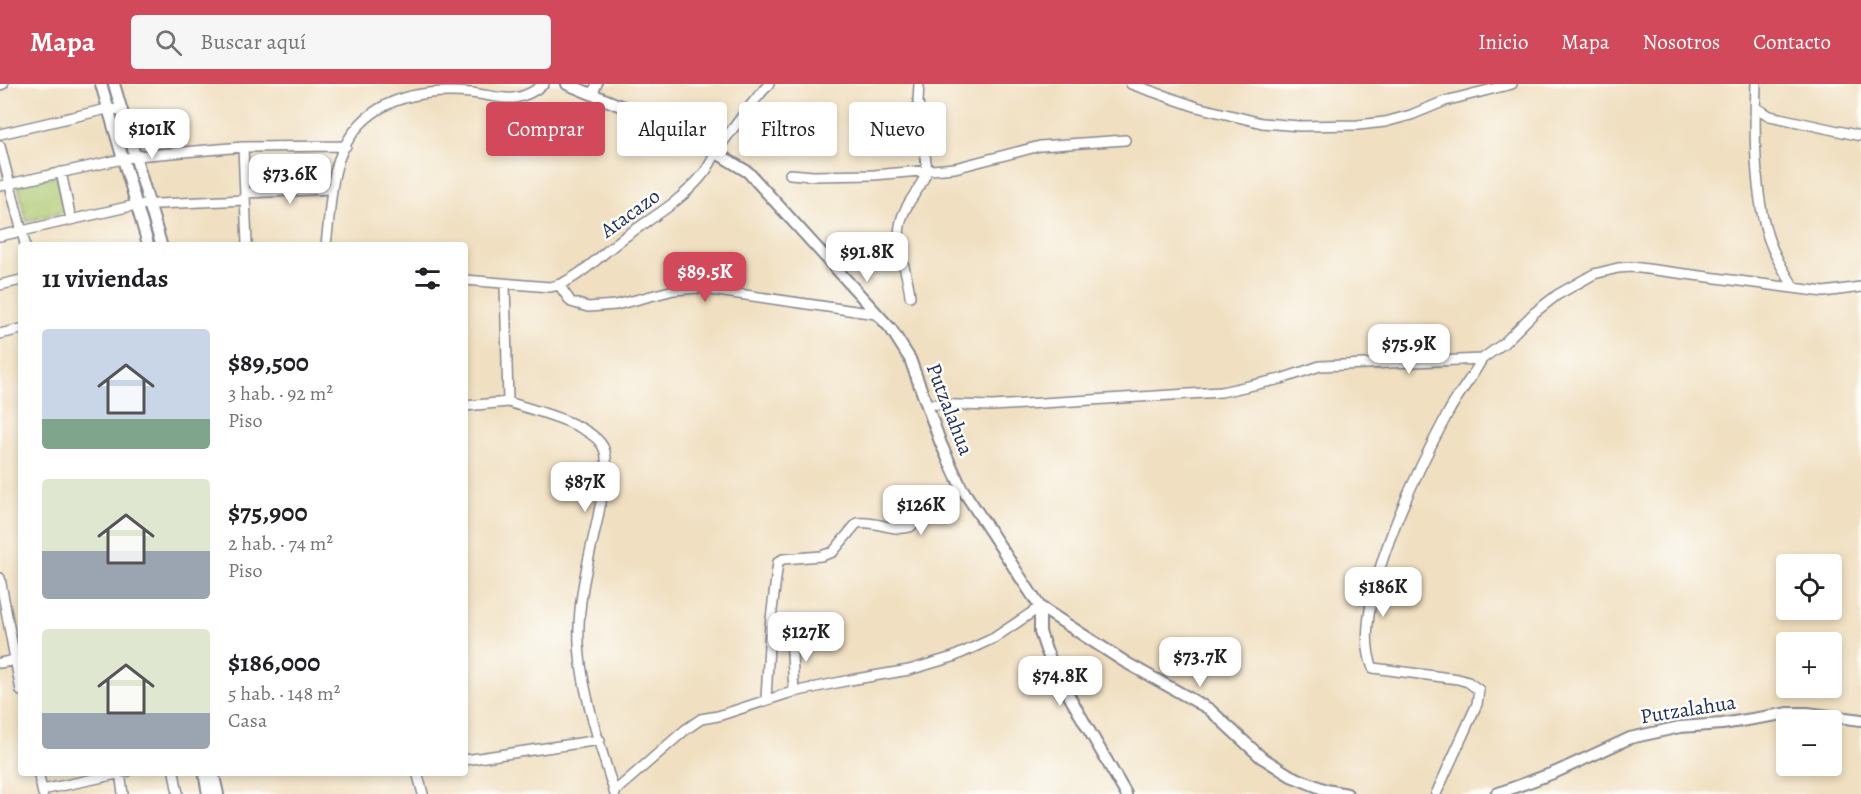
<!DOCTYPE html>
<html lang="es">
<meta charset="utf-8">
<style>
body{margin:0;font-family:Alegreya,serif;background:#f6f6f6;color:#202124;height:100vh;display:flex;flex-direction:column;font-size:22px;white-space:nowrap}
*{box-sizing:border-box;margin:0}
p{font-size:20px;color:#757577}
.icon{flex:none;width:33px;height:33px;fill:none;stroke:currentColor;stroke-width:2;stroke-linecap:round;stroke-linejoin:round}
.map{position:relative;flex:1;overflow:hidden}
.side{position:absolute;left:18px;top:158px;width:450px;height:534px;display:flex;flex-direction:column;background:#fff;border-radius:6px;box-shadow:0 3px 9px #0003}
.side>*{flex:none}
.hud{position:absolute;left:486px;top:18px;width:570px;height:54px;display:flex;gap:12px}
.tools{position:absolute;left:1776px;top:470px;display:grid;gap:12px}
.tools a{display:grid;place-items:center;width:66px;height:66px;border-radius:6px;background:#fff;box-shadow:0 3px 9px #0003;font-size:30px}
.price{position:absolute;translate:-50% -51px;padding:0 14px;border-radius:12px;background:#fff;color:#222;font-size:20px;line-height:39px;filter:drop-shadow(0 2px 3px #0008)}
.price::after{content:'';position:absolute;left:50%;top:36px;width:18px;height:14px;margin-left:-9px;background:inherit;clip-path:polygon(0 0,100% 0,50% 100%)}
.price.selected{background:#d1495b;color:#fff}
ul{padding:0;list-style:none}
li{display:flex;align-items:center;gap:18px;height:150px;padding:0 24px}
li span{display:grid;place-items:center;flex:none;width:168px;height:120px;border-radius:6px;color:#555}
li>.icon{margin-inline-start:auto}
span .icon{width:72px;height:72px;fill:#fffc;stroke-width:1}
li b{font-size:26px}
h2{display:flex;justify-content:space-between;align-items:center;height:72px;padding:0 24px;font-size:26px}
.tag{padding:0 21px;border-radius:6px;background:#fff;box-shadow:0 3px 9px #0003;font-size:21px;line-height:54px}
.tag.selected{background:#d1495b;color:#fff}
header{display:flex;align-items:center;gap:36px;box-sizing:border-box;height:84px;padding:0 30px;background:#d1495b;color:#fff}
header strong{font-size:28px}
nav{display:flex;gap:33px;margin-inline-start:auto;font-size:21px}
.search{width:420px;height:54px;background:#f6f6f6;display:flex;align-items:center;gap:15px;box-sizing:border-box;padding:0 21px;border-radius:6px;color:#757577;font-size:22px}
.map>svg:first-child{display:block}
</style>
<header>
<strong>Mapa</strong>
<div class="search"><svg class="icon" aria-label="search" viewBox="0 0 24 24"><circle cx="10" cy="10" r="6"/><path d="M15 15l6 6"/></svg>Buscar aquí</div>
<nav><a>Inicio</a><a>Mapa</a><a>Nosotros</a><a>Contacto</a></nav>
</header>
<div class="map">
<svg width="1861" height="710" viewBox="0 0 1861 710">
<rect width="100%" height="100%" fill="#fdfcf7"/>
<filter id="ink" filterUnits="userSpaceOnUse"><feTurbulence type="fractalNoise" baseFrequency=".0167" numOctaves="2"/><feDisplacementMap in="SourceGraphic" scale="12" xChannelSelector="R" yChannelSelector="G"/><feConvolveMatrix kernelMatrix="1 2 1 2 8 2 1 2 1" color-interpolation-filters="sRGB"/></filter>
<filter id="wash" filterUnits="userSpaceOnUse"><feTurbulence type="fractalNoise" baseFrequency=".008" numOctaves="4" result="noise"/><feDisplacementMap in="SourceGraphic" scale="24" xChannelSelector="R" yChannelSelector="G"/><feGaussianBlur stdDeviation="1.35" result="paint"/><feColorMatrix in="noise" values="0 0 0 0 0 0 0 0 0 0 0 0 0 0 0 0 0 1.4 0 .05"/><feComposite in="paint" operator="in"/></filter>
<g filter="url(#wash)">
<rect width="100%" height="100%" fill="#f0dfc0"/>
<path fill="#acc86e" stroke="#647c66" stroke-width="1.5" d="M 57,92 L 65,128 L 26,137 L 18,100 Z"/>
</g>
<g filter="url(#ink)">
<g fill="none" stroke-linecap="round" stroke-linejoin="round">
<g stroke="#86878f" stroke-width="12">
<path id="minor" d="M 1131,0 L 1197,23 L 1262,39 L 1299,42 L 1358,41 L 1385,38 L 1411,31 L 1445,17 L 1512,0
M 1756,0 C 1754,47 1754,108 1768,153 C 1774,171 1784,187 1794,203
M 0,1 L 3,0
M 592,10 L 597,0
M 1756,24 L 1770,32 L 1861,52
M 0,50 L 107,25 L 122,26
M 0,62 L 25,160
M 243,63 L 247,160
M 61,88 L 71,135
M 790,90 L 813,92 L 874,91 L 955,84 L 1040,62 L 1125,56
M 0,102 L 136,72 L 243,63 L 346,62
M 245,109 L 332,105
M 0,152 L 136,121 L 245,116
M 326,160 C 330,133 330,101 339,75 C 361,17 414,4 471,9 C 504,13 515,22 544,0
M 465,196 L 550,203 C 577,198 603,168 626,152 C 653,133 683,116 704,89 C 710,82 713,73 718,65 C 734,43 750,20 769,0
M 505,200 L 508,318 C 532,326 594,340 604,365 C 611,383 601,414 598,433 C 589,474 577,517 579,559 C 581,605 601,665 615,710
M 0,201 L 21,196
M 559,201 L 571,218 L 588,223 L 616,221 L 674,206 L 697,204 L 876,230
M 910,212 C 908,187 894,163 901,137 C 905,118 922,105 927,86 L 918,17 L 919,0
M 0,250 L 21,245
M 927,320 L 992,322 L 1221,308 L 1281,295 L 1320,282 L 1482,275 L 1504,259 L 1534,229 L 1557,211 L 1594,190 L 1618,184 L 1632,183 L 1824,208 L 1861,203
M 465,322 L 508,318
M 0,494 L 21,607
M 791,552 L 794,608
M 0,579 L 21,575
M 766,615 L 770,543 L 778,478 L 783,475 L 821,472 L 833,468 L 857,439 C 875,436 892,448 910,443 L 961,403
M 465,676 L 600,656
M 38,688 L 43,710
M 120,688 L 123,710
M 174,688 L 178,710
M 417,688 L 423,710
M 42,706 L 127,688
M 614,708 L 685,646 L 701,635 L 718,632 L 789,609 L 850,596 L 909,586 L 953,573 L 994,554 L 1040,523
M 1436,710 L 1477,620 L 1479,606 L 1468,598 L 1458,595 L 1373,584 C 1347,526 1419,383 1448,329 C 1458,310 1472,294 1482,275"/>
</g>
<g stroke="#86878f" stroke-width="14">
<path id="tertiary" d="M 101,0 L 148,160
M 114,0 L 161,160
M 567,0 L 677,45 L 748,88 L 891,245 L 910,275 L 941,360 L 961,403 L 1040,523 L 1125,578 L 1209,625 L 1261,673 L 1291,692 L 1326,706 L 1347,710
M 1040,523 L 1040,548 L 1046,566 L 1061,598 L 1126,710
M 204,688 L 208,710
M 213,688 L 218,710
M 1496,710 L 1556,688 L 1630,654 L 1680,643 L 1722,640 L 1789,629 L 1807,629 L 1861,636"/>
</g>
<use href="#minor" stroke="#fff" stroke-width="9"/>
<use href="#tertiary" stroke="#fff" stroke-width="10"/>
</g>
</g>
<g text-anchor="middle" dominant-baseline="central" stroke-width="5" stroke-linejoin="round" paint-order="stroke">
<g font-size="21" fill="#1b2f5e" stroke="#fdfcf7">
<text transform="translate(630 129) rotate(-36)">Atacazo</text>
<text transform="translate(950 325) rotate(69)">Putzalahua</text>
<text transform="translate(1688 625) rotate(-9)">Putzalahua</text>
</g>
</g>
</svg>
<div class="tools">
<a><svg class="icon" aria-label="locate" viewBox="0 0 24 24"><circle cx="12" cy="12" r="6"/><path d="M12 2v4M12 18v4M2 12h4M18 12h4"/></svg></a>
<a>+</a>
<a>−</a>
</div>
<b class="price" style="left:152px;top:76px">$101K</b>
<b class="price" style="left:290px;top:121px">$73.6K</b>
<b class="price" style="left:867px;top:199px">$91.8K</b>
<b class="price selected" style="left:705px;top:219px">$89.5K</b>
<b class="price" style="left:1409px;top:291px">$75.9K</b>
<b class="price" style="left:585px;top:429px">$87K</b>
<b class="price" style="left:921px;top:452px">$126K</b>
<b class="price" style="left:1383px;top:534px">$186K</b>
<b class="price" style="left:806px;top:579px">$127K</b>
<b class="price" style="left:1200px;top:604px">$73.7K</b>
<b class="price" style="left:1060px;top:623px">$74.8K</b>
<div class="hud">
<a class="tag selected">Comprar</a>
<a class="tag">Alquilar</a>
<a class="tag">Filtros</a>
<a class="tag">Nuevo</a>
</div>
<section class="side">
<h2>11 viviendas<svg class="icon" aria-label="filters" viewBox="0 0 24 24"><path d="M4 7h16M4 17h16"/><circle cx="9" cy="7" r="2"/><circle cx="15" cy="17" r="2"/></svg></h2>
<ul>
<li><span style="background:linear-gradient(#c9d6e8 75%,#7fa58c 0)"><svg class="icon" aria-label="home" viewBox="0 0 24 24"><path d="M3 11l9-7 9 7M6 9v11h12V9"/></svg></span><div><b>$89,500</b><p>3 hab. · 92 m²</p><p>Piso</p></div></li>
<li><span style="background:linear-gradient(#dfe7d0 60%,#9aa5b1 0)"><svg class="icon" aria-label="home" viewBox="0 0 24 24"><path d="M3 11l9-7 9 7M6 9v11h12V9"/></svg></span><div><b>$75,900</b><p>2 hab. · 74 m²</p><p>Piso</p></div></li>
<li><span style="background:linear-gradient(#dfe7d0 70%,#9aa5b1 0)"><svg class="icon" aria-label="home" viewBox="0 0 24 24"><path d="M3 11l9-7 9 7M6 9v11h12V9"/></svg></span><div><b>$186,000</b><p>5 hab. · 148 m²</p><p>Casa</p></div></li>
</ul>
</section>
</div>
